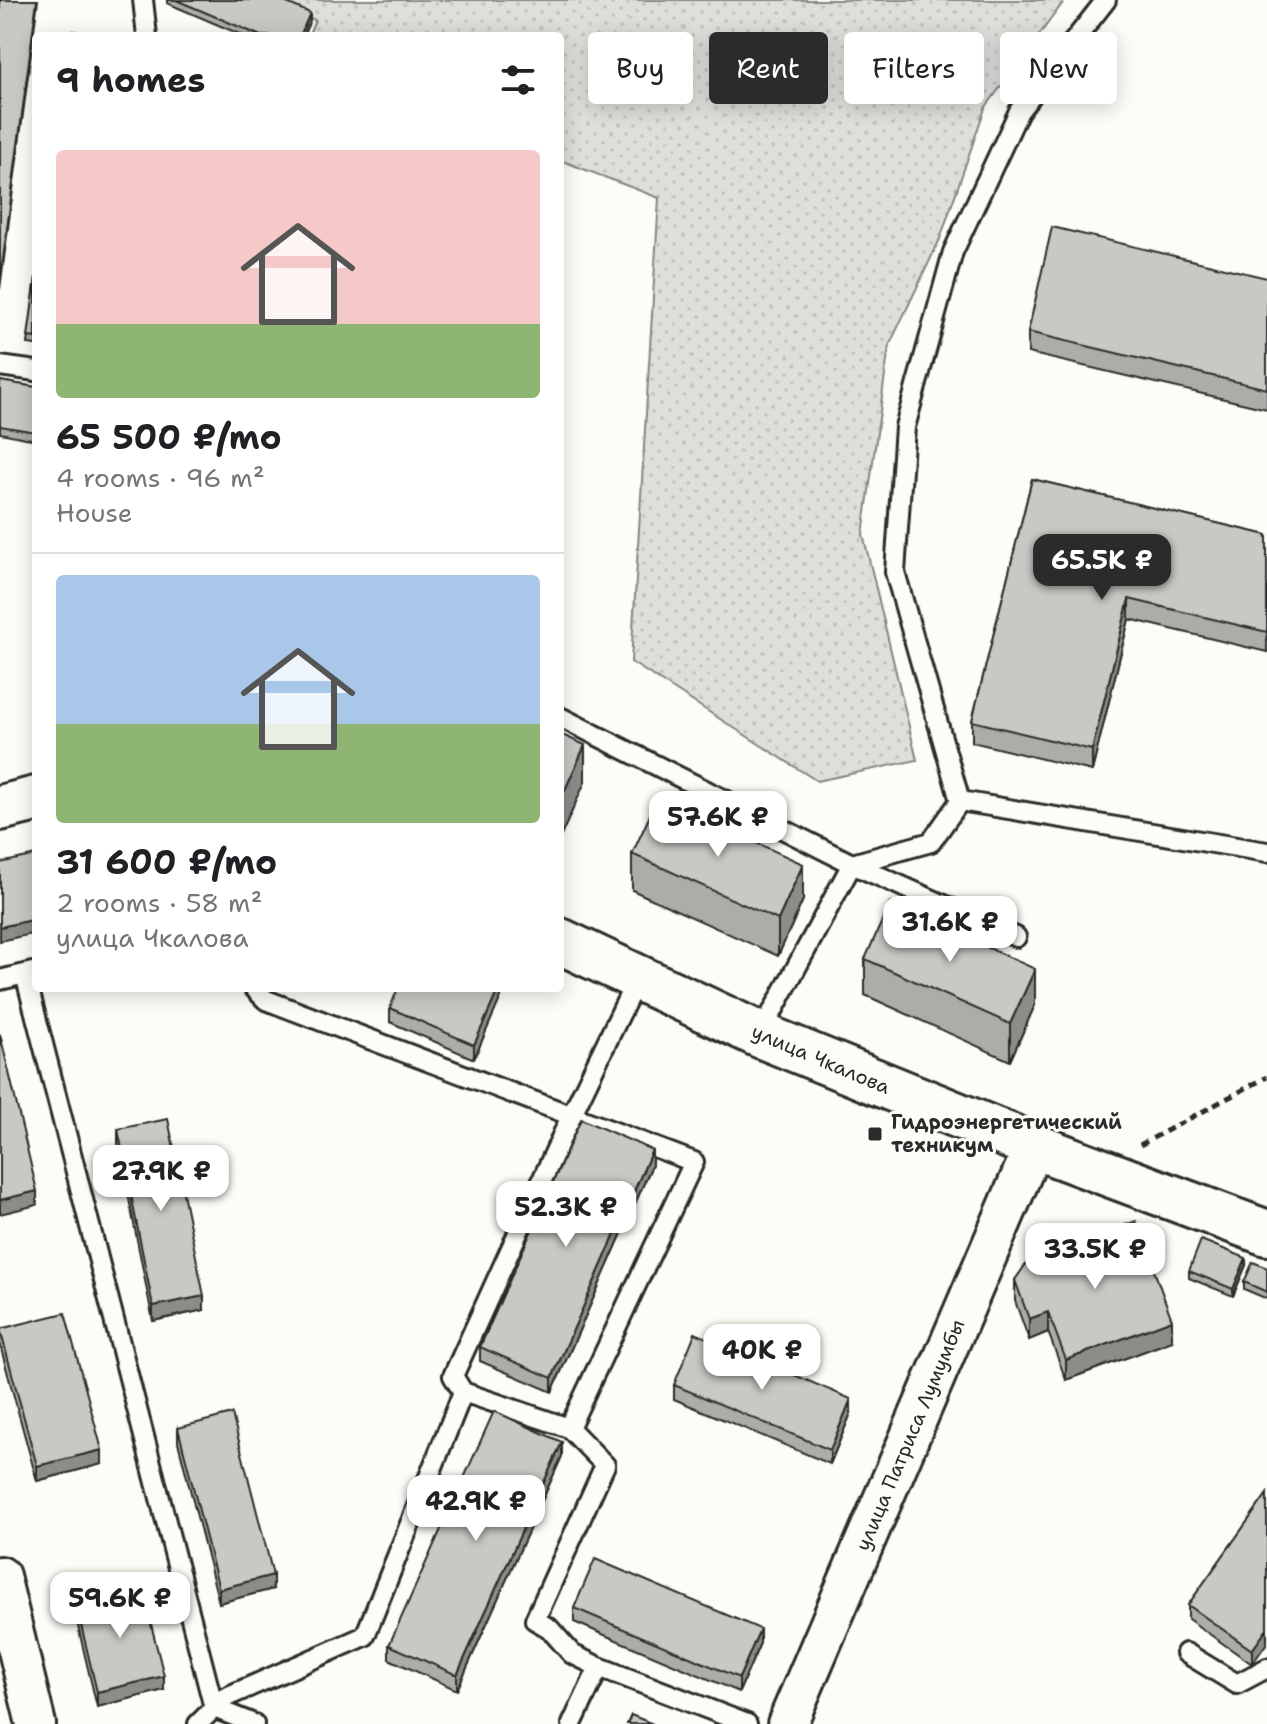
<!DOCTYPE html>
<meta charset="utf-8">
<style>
body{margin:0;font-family:"Shantell Sans",sans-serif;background:#f6f6f6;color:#202124;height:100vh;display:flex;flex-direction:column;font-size:30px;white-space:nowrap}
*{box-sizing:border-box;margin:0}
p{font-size:26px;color:#757577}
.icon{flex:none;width:44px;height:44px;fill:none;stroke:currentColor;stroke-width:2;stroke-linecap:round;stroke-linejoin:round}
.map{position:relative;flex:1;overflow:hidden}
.drawer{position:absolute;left:32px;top:32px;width:532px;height:960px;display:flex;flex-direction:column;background:#fff;border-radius:8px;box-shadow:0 4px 20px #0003}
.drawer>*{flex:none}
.hud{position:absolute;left:588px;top:32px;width:558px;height:72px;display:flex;gap:16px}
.price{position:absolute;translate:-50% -68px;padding:0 18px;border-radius:16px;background:#fff;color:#222;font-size:26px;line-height:52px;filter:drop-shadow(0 2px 4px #0008)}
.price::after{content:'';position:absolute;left:50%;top:48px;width:24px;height:18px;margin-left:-12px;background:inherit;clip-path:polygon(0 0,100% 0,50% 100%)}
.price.current{background:#2b2b2b;color:#fff}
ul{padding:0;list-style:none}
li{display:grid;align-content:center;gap:16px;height:424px;padding:0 24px}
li+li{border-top:2px solid #e0e0e0}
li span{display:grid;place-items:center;height:248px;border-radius:8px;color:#555}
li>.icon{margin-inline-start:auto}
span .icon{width:144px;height:144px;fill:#fffc;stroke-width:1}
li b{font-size:34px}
h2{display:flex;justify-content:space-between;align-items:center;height:96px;padding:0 24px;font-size:34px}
.chip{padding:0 28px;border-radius:8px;background:#fff;box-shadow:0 4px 20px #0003;font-size:28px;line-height:72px}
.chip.current{background:#2b2b2b;color:#fff}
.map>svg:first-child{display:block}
</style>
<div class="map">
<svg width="1267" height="1724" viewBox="0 0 1267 1724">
<defs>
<pattern id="green-dots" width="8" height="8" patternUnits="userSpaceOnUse" patternTransform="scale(2)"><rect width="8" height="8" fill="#dfdeda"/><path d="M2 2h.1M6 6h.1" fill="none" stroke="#c0bfbb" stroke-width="1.8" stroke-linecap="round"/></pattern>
</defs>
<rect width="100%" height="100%" fill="#fdfcf7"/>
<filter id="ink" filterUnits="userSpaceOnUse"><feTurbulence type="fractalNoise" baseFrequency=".0125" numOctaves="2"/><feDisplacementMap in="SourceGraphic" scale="16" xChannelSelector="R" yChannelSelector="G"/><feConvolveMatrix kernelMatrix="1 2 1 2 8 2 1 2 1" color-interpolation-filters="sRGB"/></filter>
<g filter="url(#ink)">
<path fill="url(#green-dots)" stroke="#858482" stroke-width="2" d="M 268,0 L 1065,0 L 985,108 L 940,239 L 889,346 L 863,534 L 917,760 L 817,781 L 631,662 L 659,198 L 560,160 L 560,36 L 308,36 L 315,20 Z"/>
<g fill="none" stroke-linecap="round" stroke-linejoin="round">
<g stroke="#2b2b2b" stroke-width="24">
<path id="service" d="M 143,0 L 147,36
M 0,366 L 36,371
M 560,717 L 852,864 L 1016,937
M 960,801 L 1267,852
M 25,974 L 214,1708 L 254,1724
M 0,980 L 33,972
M 254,988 L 266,1000 L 694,1162 L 569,1428
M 760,1035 L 852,864 L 931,842 L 960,801 L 895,572 L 905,427 L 953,252 L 1019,111 L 1106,0
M 1186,1653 L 1237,1684 L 1267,1668
M 599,1667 L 572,1654 L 549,1628 L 535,1620 L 605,1465 L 569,1428 L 463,1392 L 453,1376 L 572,1114 L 638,977
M 198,1724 L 224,1698 L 365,1636 L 463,1392
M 572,1724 L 599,1667 L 747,1724"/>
</g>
<g stroke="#2b2b2b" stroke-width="44">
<path id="minor" d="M 0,1576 L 36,1724
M 787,1724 L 1034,1146"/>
</g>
<g stroke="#2b2b2b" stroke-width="50">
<path id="secondary" d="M 0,808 L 36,799
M 560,941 L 760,1035 L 1034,1146 L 1267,1233"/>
</g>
<path stroke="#2b2b2b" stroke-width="5" stroke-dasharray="8 6" stroke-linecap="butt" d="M 1140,1145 L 1267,1077"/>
<use href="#service" stroke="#fdfcf7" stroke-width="18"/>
<use href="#minor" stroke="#fdfcf7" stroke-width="38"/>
<use href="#secondary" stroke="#fdfcf7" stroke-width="44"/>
</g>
<path fill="#adaca9" stroke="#2b2b2b" stroke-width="2" d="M 167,0 L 280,0 L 310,20 L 303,36 L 244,36 L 167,3 Z
M 36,277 L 36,345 L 28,344 Z
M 1267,278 L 1267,409 L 1028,353 L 1028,332 Z
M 0,381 L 36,387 L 36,440 L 0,433 Z
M 1032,479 L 1267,535 L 1267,652 L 1129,619 L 1092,771 L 972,742 L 972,721 Z
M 632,854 L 803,900 L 778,956 L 632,890 Z
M 865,959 L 1035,1005 L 1010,1061 L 865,995 Z
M 504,988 L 474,1059 L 390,1022 L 390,1008 Z
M 118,1129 L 204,1310 L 153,1321 L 118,1143 Z
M 652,1165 L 552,1392 L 480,1361 L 480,1347 Z
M 1246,1265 L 1233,1296 L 1189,1278 L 1189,1271 Z
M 1267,1268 L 1267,1299 L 1244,1289 L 1244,1282 Z
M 1015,1280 L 1172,1341 L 1066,1380 L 1048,1332 L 1029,1340 L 1015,1301 Z
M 0,1329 L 102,1464 L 37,1481 L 0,1345 Z
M 674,1385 L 851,1413 L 830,1464 L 674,1399 Z
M 178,1428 L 273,1589 L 219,1603 L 178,1442 Z
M 562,1456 L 457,1690 L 389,1659 L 389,1645 Z
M 1267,1494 L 1252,1664 L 1188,1619 L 1188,1605 Z
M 76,1604 L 164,1690 L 97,1707 L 76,1618 Z
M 574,1608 L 760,1643 L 739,1692 L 574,1622 Z"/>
<path fill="#8d8c89" stroke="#2b2b2b" stroke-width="2" d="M 37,0 L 38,0 L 0,289 L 0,282 Z
M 310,13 L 310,20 L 303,36 L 300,36 Z
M 1129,599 L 1129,619 L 1092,771 L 1092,750 Z
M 585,745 L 585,782 L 560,838 L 560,801 Z
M 803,864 L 803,900 L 778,956 L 778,920 Z
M 36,919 L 36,933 L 0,941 L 0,927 Z
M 1035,969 L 1035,1005 L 1010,1061 L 1010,1024 Z
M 499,988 L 504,988 L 504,990 L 474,1059 L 474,1045 Z
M 652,1150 L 652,1165 L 552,1392 L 552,1378 Z
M 37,1191 L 37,1205 L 0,1214 L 0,1200 Z
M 1246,1258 L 1246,1265 L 1233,1296 L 1233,1289 Z
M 204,1296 L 204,1310 L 153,1321 L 153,1306 Z
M 1048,1312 L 1048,1332 L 1029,1340 L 1029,1319 Z
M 1172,1320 L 1172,1341 L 1066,1380 L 1066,1360 Z
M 851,1399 L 851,1413 L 830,1464 L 830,1450 Z
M 562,1442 L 562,1456 L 457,1690 L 457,1675 Z
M 102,1450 L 102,1464 L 37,1481 L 37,1466 Z
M 273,1575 L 273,1589 L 219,1603 L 219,1589 Z
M 760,1629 L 760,1643 L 739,1692 L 739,1678 Z
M 1267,1629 L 1267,1643 L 1252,1664 L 1252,1650 Z
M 164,1676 L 164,1690 L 97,1707 L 97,1692 Z"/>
<path fill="#c9c8c4" stroke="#2b2b2b" stroke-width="2" d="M 0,0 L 37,0 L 0,282 Z
M 176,0 L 280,0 L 310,13 L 300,36 L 261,36 Z
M 71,31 L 109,36 L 70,36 Z
M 1052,227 L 1267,278 L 1267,389 L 1028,332 Z
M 36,277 L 36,338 L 28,337 Z
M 0,381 L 36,387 L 36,432 L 0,426 Z
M 1032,479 L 1267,535 L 1267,632 L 1129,599 L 1092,750 L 972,721 Z
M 560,734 L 585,745 L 560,801 Z
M 658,798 L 803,864 L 778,920 L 632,854 Z
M 36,855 L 36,919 L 0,927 L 0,863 Z
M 890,903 L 1035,969 L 1010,1024 L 865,959 Z
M 398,988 L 499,988 L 474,1045 L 390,1008 Z
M 0,1034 L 37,1191 L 0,1200 Z
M 168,1119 L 204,1296 L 153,1306 L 118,1129 Z
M 581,1119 L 652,1150 L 552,1378 L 480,1347 Z
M 1136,1221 L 1172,1320 L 1066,1360 L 1048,1312 L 1029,1319 L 1015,1280 L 1028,1261 Z
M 1201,1240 L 1246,1258 L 1233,1289 L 1189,1271 Z
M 1253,1262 L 1267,1268 L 1267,1292 L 1244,1282 Z
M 65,1313 L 102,1450 L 37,1466 L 0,1329 Z
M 695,1333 L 851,1399 L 830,1450 L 674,1385 Z
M 494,1411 L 562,1442 L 457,1675 L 389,1645 Z
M 232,1414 L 273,1575 L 219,1589 L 178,1428 Z
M 1267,1494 L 1267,1629 L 1252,1650 L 1188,1605 Z
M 595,1559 L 760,1629 L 739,1678 L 574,1608 Z
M 142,1588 L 164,1676 L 97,1692 L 76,1604 Z
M 631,1715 L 653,1724 L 627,1724 Z"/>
</g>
<rect fill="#2b2b2b" stroke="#fdfcf7" stroke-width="3" x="867" y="1126" width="16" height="16" rx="4"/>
<g text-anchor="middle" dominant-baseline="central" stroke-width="6" stroke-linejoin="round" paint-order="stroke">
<g font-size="20" fill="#2b2b2b" stroke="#fdfcf7">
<text transform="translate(821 1059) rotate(23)">улица Чкалова</text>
<text transform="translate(910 1435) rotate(-67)">улица Патриса Лумумбы</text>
</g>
<g font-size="20" font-weight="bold" fill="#2b2b2b" stroke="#fdfcf7" text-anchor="start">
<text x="891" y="1122">Гидроэнергетический<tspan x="891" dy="23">техникум</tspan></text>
</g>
</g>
</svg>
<b class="price current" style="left:1102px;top:602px">65.5K ₽</b>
<b class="price" style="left:718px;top:859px">57.6K ₽</b>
<b class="price" style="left:950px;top:964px">31.6K ₽</b>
<b class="price" style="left:161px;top:1213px">27.9K ₽</b>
<b class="price" style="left:566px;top:1249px">52.3K ₽</b>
<b class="price" style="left:1095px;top:1291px">33.5K ₽</b>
<b class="price" style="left:762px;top:1392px">40K ₽</b>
<b class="price" style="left:476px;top:1543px">42.9K ₽</b>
<b class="price" style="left:120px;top:1640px">59.6K ₽</b>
<div class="hud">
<a class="chip">Buy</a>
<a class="chip current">Rent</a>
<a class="chip">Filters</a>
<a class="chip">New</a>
</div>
<section class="drawer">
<h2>9 homes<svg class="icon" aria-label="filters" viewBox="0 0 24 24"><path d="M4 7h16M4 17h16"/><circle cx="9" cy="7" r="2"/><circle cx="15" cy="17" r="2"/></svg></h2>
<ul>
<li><span style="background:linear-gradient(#f6c9c9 70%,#8fb573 0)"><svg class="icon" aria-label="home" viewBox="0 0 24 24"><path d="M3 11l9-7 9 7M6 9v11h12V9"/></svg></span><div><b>65 500 ₽/mo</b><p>4 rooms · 96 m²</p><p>House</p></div></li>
<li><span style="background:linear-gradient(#a9c7e8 60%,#8fb573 0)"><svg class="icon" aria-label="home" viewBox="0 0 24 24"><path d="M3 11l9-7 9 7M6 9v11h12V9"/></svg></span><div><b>31 600 ₽/mo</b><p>2 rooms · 58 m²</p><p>улица Чкалова</p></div></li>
</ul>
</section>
</div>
